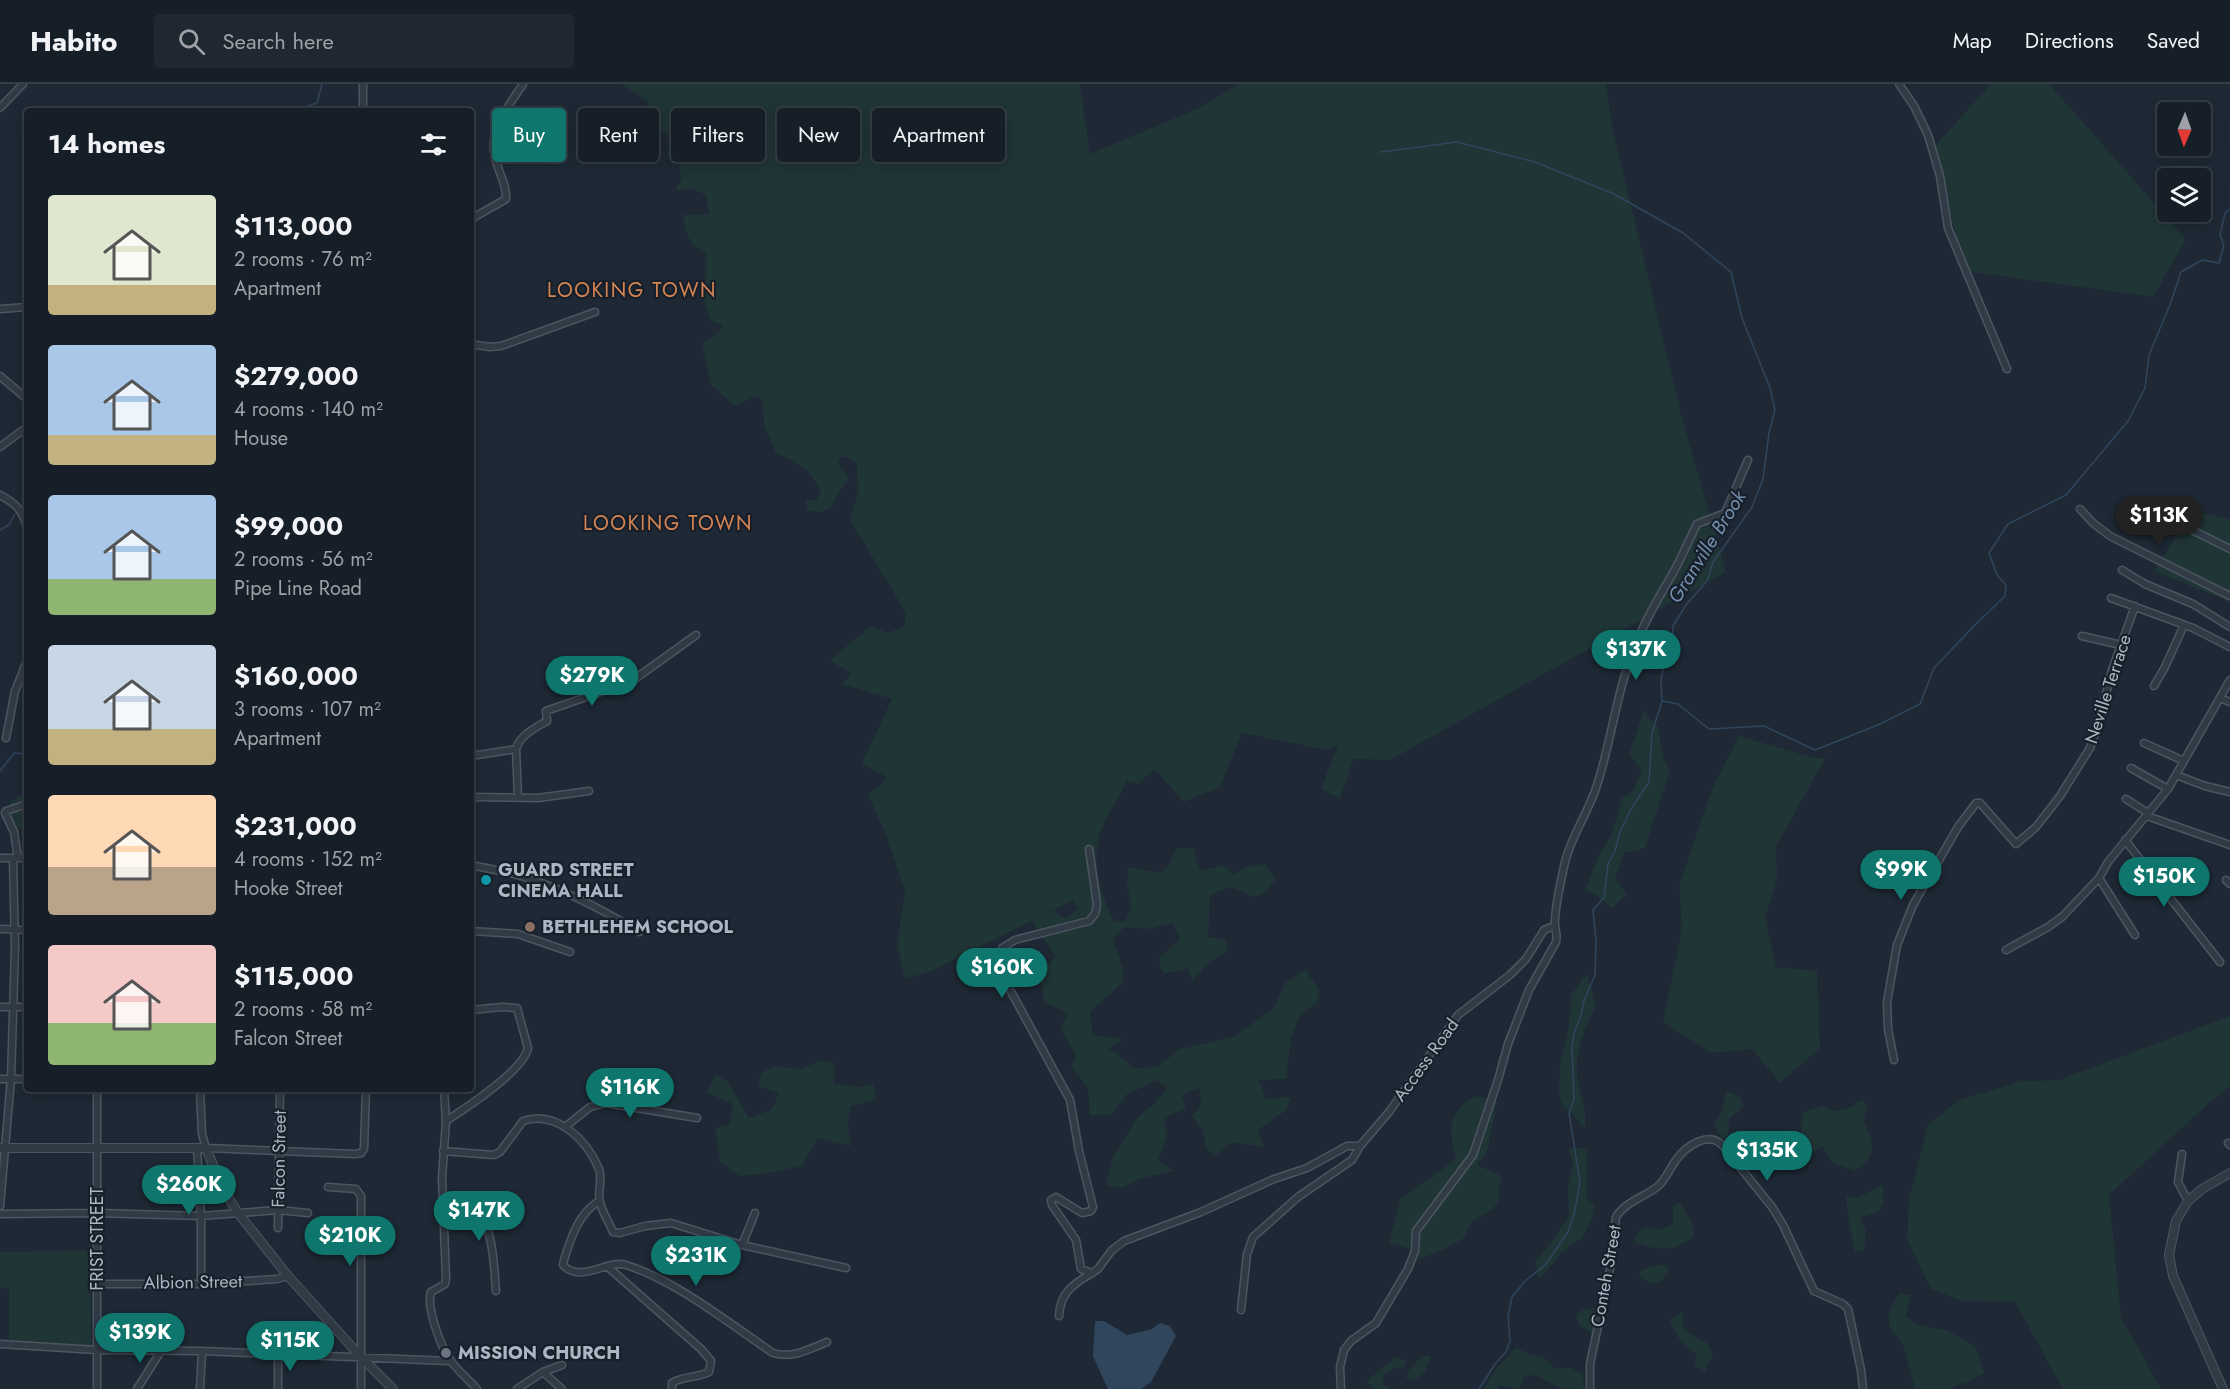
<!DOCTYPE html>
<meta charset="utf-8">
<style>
body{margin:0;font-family:Jost,sans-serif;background:#1f2730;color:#f1f3f6;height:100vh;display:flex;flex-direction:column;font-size:22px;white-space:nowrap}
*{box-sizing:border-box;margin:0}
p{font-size:20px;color:#9ea2a8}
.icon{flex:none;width:33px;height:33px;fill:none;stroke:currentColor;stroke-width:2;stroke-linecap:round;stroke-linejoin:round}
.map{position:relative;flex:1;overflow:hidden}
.panel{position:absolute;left:24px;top:24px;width:450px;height:984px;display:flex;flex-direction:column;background:#161f28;border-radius:6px;box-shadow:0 3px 15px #0003,0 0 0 2px #353d45}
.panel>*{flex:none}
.guide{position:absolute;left:492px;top:24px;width:570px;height:54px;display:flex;gap:12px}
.needle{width:39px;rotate:182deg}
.tools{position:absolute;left:2157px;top:18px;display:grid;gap:12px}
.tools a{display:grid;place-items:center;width:54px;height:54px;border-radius:6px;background:#161f28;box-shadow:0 3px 15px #0003,0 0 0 2px #353d45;font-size:30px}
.price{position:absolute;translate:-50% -51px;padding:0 14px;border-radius:21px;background:#0f766e;color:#fff;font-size:20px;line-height:39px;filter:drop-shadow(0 2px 3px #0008)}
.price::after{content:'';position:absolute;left:50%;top:36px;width:18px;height:14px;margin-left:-9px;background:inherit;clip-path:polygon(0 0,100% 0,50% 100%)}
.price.selected{background:#222;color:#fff}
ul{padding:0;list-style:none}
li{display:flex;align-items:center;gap:18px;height:150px;padding:0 24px}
li span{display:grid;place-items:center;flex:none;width:168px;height:120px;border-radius:6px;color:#555}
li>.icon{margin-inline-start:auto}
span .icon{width:72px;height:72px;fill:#fffc;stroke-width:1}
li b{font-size:26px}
h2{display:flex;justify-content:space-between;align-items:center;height:72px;padding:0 24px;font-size:26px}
.pill{padding:0 21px;border-radius:6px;background:#161f28;box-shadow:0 3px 15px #0003,0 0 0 2px #353d45;font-size:21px;line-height:54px}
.pill.selected{background:#0f766e;color:#fff}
header{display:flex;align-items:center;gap:36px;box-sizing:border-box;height:84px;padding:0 30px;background:#161f28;border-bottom:2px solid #353d45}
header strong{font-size:28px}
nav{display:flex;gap:33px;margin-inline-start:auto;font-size:21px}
.search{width:420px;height:54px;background:#1f2730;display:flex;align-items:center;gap:15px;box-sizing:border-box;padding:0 21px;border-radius:6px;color:#9ea2a8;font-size:22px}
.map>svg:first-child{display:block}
</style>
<header>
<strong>Habito</strong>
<div class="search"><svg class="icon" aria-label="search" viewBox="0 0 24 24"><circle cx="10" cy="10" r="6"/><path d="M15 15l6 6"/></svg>Search here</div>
<nav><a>Map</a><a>Directions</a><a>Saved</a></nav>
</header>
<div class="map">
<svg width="2230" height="1305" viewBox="0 0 2230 1305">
<rect width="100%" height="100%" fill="#1e2935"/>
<path fill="#203536" d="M 621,0 L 1080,0 L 1090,70 L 1199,24 L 1239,0 L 1606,0 L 1612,42 L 1681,330 L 1726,488 L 1390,676 L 1353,675 L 1340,715 L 1321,705 L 1338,661 L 1327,666 L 1242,649 L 1220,703 L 1184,718 L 1154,685 L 1138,700 L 1127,697 C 1119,713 1107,730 1101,747 C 1090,780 1101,808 1114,838 L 1125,838 L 1131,823 L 1127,800 L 1128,783 L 1161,789 L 1168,782 L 1176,764 L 1193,764 L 1200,787 L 1223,781 L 1233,790 L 1250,782 L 1265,780 L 1276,795 L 1266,808 L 1254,813 L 1231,803 L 1210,811 L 1208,853 L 1226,856 L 1228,866 L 1207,880 L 1192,898 L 1189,884 L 1164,890 L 1158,875 L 1180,855 L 1172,839 L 1150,845 L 1124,843 L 1113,855 L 1123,885 L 1122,899 L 1090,928 L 1093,951 L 1123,955 L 1109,965 L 1121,973 L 1135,985 L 1158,982 L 1180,965 L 1233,953 L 1273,925 L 1285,899 L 1305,886 L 1319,905 L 1318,917 L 1299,933 L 1291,955 L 1286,995 L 1259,996 L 1266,1015 L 1292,1013 L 1285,1027 L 1258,1046 L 1264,1063 L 1232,1058 L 1215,1072 L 1206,1065 L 1203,1047 L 1192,1032 L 1201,1020 L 1199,1004 L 1182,1011 L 1186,1025 L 1164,1033 L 1167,1053 L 1158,1076 L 1174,1087 L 1139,1095 L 1121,1104 L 1106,1101 L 1113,1073 L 1138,1033 L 1155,1019 L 1167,1004 L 1157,996 L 1126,1011 L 1111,1031 L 1090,1031 L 1088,1004 L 1071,983 L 1076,972 L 1061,944 L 1068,929 L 1044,918 L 1040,888 L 1056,873 L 1032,837 L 1054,826 L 1065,835 L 1078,824 L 1073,816 L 931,887 L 905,895 L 897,861 L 905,808 L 887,753 L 868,711 L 888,694 L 862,679 L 892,615 L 842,600 L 851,590 L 830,576 L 871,542 L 888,549 L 904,543 L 906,529 L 850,436 L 858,407 L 857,381 L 847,373 L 840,373 L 838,380 L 846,389 L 849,396 L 839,407 L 831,424 L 822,428 L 807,427 L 806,416 L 816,416 L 821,407 C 809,386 799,378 776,369 L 764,342 L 762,315 L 755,312 L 735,322 L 711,301 L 702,260 C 710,253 718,251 723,242 L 711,236 L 705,221 L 706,170 C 689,160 685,150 683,131 L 709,130 L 706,111 L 693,105 L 675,106 L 681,96 L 677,60 L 656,41 L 646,16 Z
M 1991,0 L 2049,0 L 2186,155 L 2153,213 L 1965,187 L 1934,63 Z
M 2193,427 L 2230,435 L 2230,518 L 2154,487 Z
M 1644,627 L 1659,645 L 1663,674 L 1670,687 L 1645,764 L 1624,769 L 1615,796 L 1627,810 L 1612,824 L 1595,810 L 1585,806 L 1598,773 L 1612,750 L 1622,714 L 1633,707 L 1642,686 L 1629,670 Z
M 1739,652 L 1808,672 L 1825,675 L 1776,762 L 1777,796 L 1765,833 L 1776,883 L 1817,887 L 1820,964 L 1780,999 L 1752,965 L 1712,969 L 1663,938 L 1682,845 L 1679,801 L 1713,703 Z
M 27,707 L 27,753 C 16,738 6,741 10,718 Z
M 1587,889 L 1596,922 C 1586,941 1575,967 1577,989 C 1579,1008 1587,1024 1585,1044 L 1562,1020 L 1559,1009 L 1560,980 L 1569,943 L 1571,911 Z
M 2230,932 L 2230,1002 L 2209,1019 L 2109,1111 L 2121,1233 L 2161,1305 L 2063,1305 L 2015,1218 L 1963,1217 L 1931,1205 L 1907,1155 L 1909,1115 L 1928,1041 L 1959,1016 L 2022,997 L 2059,996 Z
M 821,977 L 834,979 L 834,1000 L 861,1003 L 873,1000 L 876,1016 L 850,1022 L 848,1042 L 851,1062 L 818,1054 L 802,1082 L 770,1089 L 740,1092 L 720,1078 L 715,1044 L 729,1041 L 733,1020 L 707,1009 L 716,990 L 728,998 L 749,1034 L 772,1025 L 779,1009 L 758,1002 L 761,989 L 774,982 L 800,985 Z
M 1726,1007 L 1740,1013 L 1744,1022 L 1729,1035 L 1728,1052 L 1722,1055 L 1714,1041 L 1722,1027 Z
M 1476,1012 L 1497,1017 L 1487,1069 L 1477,1081 L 1502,1092 L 1498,1107 L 1500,1115 L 1493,1125 L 1472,1137 L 1464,1154 L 1443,1166 L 1420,1175 L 1411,1165 L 1389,1159 L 1400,1115 L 1456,1075 C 1448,1044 1447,1028 1476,1012 Z
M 1862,1015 L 1867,1023 L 1864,1037 C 1874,1059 1878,1072 1855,1087 L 1832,1079 L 1823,1063 L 1810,1069 L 1801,1057 L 1802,1029 L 1823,1022 C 1838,1031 1850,1025 1862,1015 Z
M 1568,1063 L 1587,1065 L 1587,1115 L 1595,1121 L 1592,1135 L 1582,1154 L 1562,1168 L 1539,1196 L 1535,1177 L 1550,1160 L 1569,1132 L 1568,1104 L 1573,1079 Z
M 1883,1101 L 1883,1118 L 1879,1128 L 1860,1133 L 1866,1147 L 1864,1166 L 1855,1168 L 1849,1140 L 1846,1111 L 1856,1114 Z
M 1680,1118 L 1693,1141 L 1694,1152 C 1671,1169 1660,1167 1634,1158 L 1637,1149 L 1644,1144 L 1661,1145 L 1673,1140 L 1673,1123 Z
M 89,1166 L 92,1267 L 9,1262 L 9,1205 L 0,1203 L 0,1168 Z
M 1666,1181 L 1669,1188 L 1659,1199 L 1647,1198 L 1638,1189 L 1651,1182 Z
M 1899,1209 L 1911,1211 L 1906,1232 L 1918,1241 L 1947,1246 L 1975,1262 L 1984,1289 L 1966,1299 L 1955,1301 L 1952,1305 L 1915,1305 L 1903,1261 L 1890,1244 L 1888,1229 Z
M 1590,1224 L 1601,1225 L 1595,1254 L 1588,1246 L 1579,1241 L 1576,1232 L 1582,1226 Z
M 1681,1228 L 1684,1232 L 1682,1242 C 1694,1257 1709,1251 1713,1273 L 1706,1282 L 1706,1288 L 1695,1282 L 1696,1269 C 1682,1260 1676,1253 1670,1237 Z
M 1516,1264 L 1529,1270 L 1543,1273 L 1555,1284 L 1571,1284 L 1582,1290 L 1585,1305 C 1573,1305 1562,1305 1552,1300 C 1538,1293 1543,1292 1525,1291 L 1522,1300 L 1517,1305 L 1500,1301 L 1498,1305 L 1484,1305 L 1496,1285 Z
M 1422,1272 L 1431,1272 L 1425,1288 L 1414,1297 L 1406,1294 L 1408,1287 Z
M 1395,1273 L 1406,1277 L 1404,1283 L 1395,1284 L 1383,1292 L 1384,1300 L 1389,1305 L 1373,1305 L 1367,1297 Z"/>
<path fill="#30465d" d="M 1095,1237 L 1104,1237 L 1127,1251 L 1152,1245 L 1160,1239 L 1170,1242 L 1176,1252 L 1151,1298 L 1141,1305 L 1108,1305 L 1093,1272 Z"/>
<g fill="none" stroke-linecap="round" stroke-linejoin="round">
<path stroke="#30465d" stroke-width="1.5" d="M 294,27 L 317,19 L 322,0
M 1381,68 L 1457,58 L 1535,78 L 1614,110 L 1683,149 L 1731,188 L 1742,234 L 1770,304 L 1775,326 L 1769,349 L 1763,395 L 1752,423 L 1713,478 L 1707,497 L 1686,521 L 1673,542 L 1673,560 L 1665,576 L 1661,596 L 1662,617 L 1652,649 L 1649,698 L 1631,725 L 1620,748 L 1615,767 L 1608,780 L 1604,814 L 1593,826 L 1596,857 L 1595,891 L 1584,917 L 1581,931 L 1574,949 L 1572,963 L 1574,1015 L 1569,1029 L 1580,1098 L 1574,1131 L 1568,1148 L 1546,1180 L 1525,1197 L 1512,1213 L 1508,1232 L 1510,1257 L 1506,1268 L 1495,1280 L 1479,1305
M 24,426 L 27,424
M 0,446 L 9,441 L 15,430
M 1662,617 L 1678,620 L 1709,645 L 1764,642 L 1815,666 L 1878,641 L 1920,620 L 1934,584 L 1973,543 L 2005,512 L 2006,501 L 1997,491 L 1989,469 L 2008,440 L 2066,411 L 2128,337 L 2145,304 L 2149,271 L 2171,218 L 2181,188 L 2202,176 L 2219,179 L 2224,161 L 2220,151 L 2225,129 L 2230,125
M 0,687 L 14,669 L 27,670"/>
<g stroke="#4c5661" stroke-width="9">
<path id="minor" d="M 363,0 L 363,27
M 1899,0 L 1914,22 L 1928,51 L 1940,92 L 1948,144 L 2007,285
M 0,24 L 23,0
M 471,135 L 506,115 C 507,100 498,88 495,73 C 488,45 509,22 523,0
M 0,225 L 27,223
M 471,260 L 490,263 L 501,262 L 595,228
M 0,292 L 27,315
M 0,363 L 27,343
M 0,411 C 15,419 23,426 27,444
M 2146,423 L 2230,465
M 2080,425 L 2093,439 L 2110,452 L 2230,512
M 2122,486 L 2145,500 L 2193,520 L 2230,543
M 2111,514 L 2193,544 L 2230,563
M 2082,552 L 2121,561
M 2154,602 L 2165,583 L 2184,541
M 2220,614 L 2230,618
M 6,654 L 15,607 L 27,577
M 2144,659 L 2184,677
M 471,672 L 516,665
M 2131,684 L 2168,705
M 2176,691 L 2205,702 L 2230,708
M 471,713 L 538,714 L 589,707
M 518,714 L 516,665 C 520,651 535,644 547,637 L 546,627 L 632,597 L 696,551
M 2126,715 L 2148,729
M 2147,732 L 2230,761
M 2125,756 L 2220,878
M 1089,765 L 1097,820 L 1095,830 L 1089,837 L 1015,856 L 1002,864 L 999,880 L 1009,904 L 1070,1016 L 1079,1067 L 1093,1123 L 1091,1127 L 1082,1129 L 1056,1113 L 1051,1116 L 1052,1121 L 1076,1156 L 1081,1185 L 1092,1189 L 1098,1185 L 1112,1166 L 1124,1157 L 1201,1128 L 1274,1095 L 1307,1084 L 1347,1062 L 1360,1062 L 1389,1028 L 1458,931 L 1510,891 L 1526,875 L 1544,846 L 1554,842
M 0,774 L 27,774
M 18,774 L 14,748 L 5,729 L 6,727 L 27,720
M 471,781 C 488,785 505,787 521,792 C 563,805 602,825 639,848
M 2099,794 L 2135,851
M 2226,796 L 2230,800
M 0,845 L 27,846
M 471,847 L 518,850 L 570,868
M 2006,866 L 2048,843 L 2062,833 L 2099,794 L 2108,778 L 2168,705 L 2230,596
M 0,923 L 27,923
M 1894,976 L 1888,945 L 1887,918 L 1897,861 L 1913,821 L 1958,743 L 1976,719 L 1980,719 L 2016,760 L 2036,743 L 2060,712 L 2090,664 L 2097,645 L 2112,586 L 2135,522
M 0,995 L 27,995
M 200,1005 L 202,1050 L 206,1064 L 355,1070 L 361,1069 L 364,1065 L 366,1005
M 444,1005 L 446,1037 L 442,1094 L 446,1194 L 445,1200 L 431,1208 C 426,1223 441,1264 451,1277 C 458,1287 469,1296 477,1305
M 446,1037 C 466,1024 523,987 528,964 L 517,924 L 502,923 L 471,926
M 565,1043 L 590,1023 L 606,1019 L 697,1034
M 2228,1059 L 2230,1061
M 197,1064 L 201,1132 L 201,1200
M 443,1067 L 494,1071 L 500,1068 L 523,1037 C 557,1026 587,1056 599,1085 C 603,1095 597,1107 600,1118 C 602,1128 609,1138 613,1148 L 620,1149 L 645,1142 L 671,1139 L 742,1161 L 846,1184
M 2182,1070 L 2178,1098 L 2188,1117
M 328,1103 L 356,1105 L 361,1112 L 361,1305
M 599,1117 C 578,1130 571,1154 564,1176 L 563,1181 C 581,1200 608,1175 626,1181 C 675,1196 730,1240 773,1269 C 793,1275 809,1265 827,1258
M 0,1122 L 11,995 L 15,864 L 13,774
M 443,1122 C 452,1122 463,1121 471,1124 C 494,1133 494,1186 496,1207
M 0,1130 L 96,1129 L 201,1132 L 278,1126 L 308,1129
M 278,1144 L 280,1005
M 742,1161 L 755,1129
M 608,1183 L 701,1265 L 711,1277 L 709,1288 C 697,1294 682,1292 672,1299 L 672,1305
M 97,1200 L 201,1200 L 277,1195 L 288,1192
M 1241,1226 L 1247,1170 L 1253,1153 L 1298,1113 L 1352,1076 L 1360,1062
M 1059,1232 C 1060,1209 1073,1200 1092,1189
M 0,1260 L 97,1266 L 202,1267 L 450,1277
M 543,1288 L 562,1305
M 97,1305 L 97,1005
M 137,1305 L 161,1267
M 200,1305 L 202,1267
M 278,1305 L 278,1270
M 517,1305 L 543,1288 L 562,1281
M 1341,1305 L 1340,1283 L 1344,1266 L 1351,1257 L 1376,1239 L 1408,1185 L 1415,1167 L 1416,1147 L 1473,1071 L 1498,996 L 1508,960 L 1529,906 L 1556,858 C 1558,850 1554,844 1555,836 C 1556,816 1561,797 1565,778 C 1572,750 1590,726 1598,698 C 1612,653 1617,606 1635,562 C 1645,536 1659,513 1673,489 C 1682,473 1689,456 1697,440 L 1725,429 L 1748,376
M 1590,1305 L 1590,1280 L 1611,1180 L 1616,1133 C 1625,1118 1644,1113 1657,1103 C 1665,1097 1670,1084 1676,1076 C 1686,1062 1709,1046 1723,1062 L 1772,1123 L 1783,1141 L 1814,1207 L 1843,1220 L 1848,1225 L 1861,1286 L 1863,1305"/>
</g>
<g stroke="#4c5661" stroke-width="10">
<path id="tertiary" d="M 0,1064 L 206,1064 L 222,1103 L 238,1129 L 288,1192 L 361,1273 L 393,1305
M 2223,1305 L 2173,1192 L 2169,1171 L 2176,1137 L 2188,1117 L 2202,1105 L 2230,1089"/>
</g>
<use href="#minor" stroke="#313b46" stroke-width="6"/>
<use href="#tertiary" stroke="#313b46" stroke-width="8"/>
</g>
<circle fill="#0f9aa8" stroke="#17202a" stroke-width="2" cx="486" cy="796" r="6"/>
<circle fill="#8d6e63" stroke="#17202a" stroke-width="2" cx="530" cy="843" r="6"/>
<circle fill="#6b7280" stroke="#17202a" stroke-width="2" cx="446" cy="1269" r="6"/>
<g text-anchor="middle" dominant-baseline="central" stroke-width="4.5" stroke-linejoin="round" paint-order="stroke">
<g font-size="18" fill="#abb6c3" stroke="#17202a">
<text transform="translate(2108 605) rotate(-72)">Neville Terrace</text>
<text transform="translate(1426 976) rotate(-54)">Access Road</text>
<text transform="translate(279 1075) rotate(-89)">Falcon Street</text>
<text transform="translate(97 1155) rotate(-90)">FRIST STREET</text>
<text transform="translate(1606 1192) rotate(-80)">Conteh Street</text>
<text transform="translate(193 1198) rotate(-1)">Albion Street</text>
</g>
<g font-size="18" font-weight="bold" fill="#abb6c3" stroke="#17202a" text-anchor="start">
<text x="498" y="786">GUARD STREET<tspan x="498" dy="21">CINEMA HALL</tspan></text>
<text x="542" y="843">BETHLEHEM SCHOOL</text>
<text x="458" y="1269">MISSION CHURCH</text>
</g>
<g font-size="20" letter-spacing="1.5" fill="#d58454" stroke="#17202a">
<text x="632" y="206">LOOKING TOWN</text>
<text x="668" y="439">LOOKING TOWN</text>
</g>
<g font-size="20" font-style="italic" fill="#728ead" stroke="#17202a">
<text transform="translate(1707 463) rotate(-58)">Granville Brook</text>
</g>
</g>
</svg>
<div class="tools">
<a><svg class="needle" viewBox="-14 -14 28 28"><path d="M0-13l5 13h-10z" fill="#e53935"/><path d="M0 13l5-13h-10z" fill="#9ea2a8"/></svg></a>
<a><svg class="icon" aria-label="layers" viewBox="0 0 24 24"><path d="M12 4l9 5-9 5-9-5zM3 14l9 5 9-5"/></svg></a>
</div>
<b class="price selected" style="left:2159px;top:463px">$113K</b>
<b class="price" style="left:1636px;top:597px">$137K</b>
<b class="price" style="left:592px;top:623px">$279K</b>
<b class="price" style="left:1901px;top:817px">$99K</b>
<b class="price" style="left:2164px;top:824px">$150K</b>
<b class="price" style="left:1002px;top:915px">$160K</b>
<b class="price" style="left:630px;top:1035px">$116K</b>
<b class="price" style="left:1767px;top:1098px">$135K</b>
<b class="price" style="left:189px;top:1132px">$260K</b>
<b class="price" style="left:479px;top:1158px">$147K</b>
<b class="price" style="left:350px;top:1183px">$210K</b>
<b class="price" style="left:696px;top:1203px">$231K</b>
<b class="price" style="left:140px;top:1280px">$139K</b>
<b class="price" style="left:290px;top:1288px">$115K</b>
<div class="guide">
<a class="pill selected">Buy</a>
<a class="pill">Rent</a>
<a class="pill">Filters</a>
<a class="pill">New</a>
<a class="pill">Apartment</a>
</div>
<section class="panel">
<h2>14 homes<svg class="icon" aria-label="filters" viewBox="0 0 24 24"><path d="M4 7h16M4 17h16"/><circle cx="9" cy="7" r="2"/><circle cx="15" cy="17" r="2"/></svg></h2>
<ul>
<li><span style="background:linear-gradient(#dfe7d0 75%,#c2b280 0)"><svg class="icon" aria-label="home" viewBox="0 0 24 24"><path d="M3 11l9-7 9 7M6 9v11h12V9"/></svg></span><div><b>$113,000</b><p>2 rooms · 76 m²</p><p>Apartment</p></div></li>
<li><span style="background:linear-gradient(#a9c7e8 75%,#c2b280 0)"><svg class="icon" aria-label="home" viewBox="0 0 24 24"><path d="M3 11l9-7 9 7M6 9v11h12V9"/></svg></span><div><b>$279,000</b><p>4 rooms · 140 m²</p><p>House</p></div></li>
<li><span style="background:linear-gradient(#a9c7e8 70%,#8fb573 0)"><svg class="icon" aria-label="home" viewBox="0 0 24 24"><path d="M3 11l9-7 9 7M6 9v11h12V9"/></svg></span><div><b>$99,000</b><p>2 rooms · 56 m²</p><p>Pipe Line Road</p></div></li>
<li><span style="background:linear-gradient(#c9d6e8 70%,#c2b280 0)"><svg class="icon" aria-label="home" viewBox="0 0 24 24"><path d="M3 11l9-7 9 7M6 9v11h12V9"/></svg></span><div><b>$160,000</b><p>3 rooms · 107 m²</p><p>Apartment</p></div></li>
<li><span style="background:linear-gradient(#ffd9b3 60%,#b9a48a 0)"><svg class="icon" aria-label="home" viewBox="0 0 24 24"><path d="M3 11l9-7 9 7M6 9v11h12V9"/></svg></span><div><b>$231,000</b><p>4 rooms · 152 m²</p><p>Hooke Street</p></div></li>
<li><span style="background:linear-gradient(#f6c9c9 65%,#8fb573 0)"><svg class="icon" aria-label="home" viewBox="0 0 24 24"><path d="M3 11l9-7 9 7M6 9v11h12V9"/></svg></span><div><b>$115,000</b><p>2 rooms · 58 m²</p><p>Falcon Street</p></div></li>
</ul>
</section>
</div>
